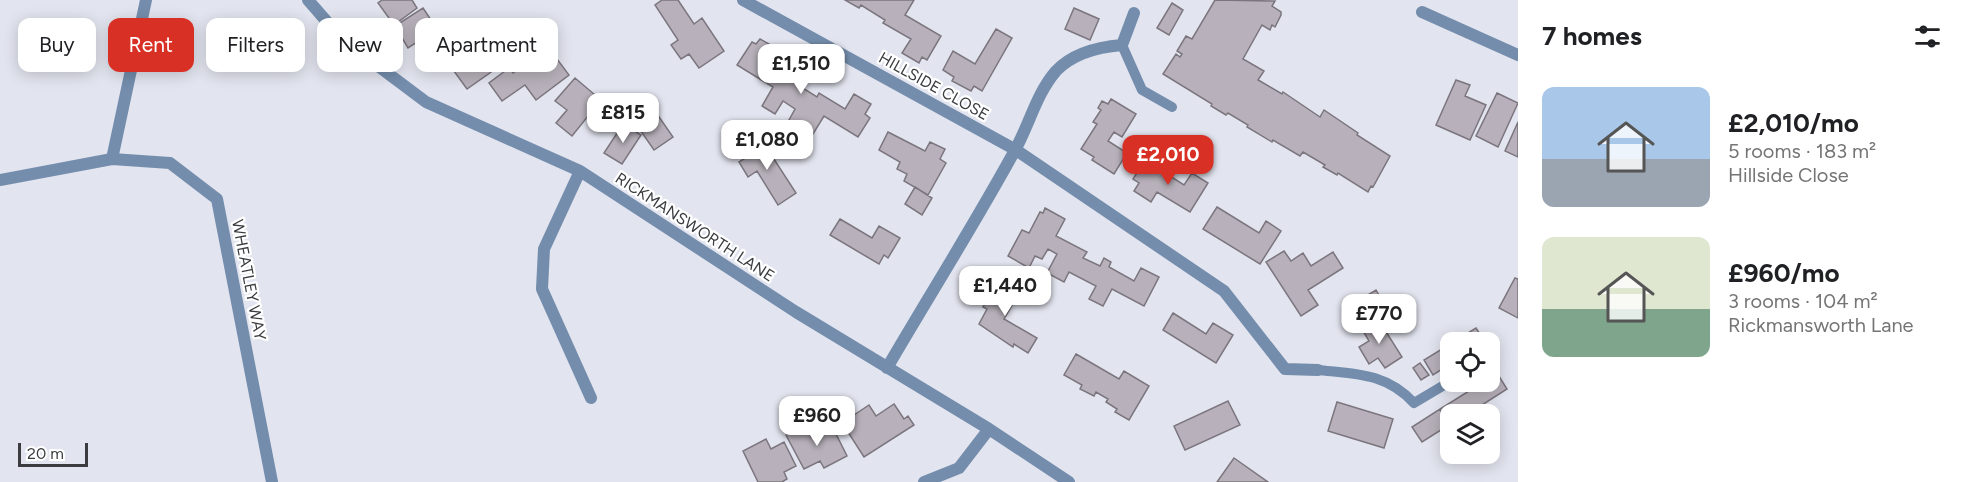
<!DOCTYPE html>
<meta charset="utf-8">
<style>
body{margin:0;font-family:Figtree,sans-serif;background:#f2f2f2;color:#202124;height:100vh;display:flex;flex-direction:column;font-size:22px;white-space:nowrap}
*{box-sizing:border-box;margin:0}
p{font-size:20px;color:#757577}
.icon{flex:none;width:33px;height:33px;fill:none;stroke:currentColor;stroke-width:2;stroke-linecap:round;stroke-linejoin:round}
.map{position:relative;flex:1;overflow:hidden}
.drawer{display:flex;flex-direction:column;background:#fff;width:450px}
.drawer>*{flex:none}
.banner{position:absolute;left:18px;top:18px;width:570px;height:54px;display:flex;gap:12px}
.fabs{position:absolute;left:1440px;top:332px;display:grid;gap:12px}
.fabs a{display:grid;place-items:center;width:60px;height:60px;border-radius:12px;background:#fff;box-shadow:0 3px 15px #0003;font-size:30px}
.scale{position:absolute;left:18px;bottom:15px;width:70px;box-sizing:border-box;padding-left:6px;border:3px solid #3b3c40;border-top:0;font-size:16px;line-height:21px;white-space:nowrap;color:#3b3c40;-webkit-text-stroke:4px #fff;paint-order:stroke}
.price{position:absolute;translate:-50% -51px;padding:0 14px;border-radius:12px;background:#fff;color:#222;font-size:20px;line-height:39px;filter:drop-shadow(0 2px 3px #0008)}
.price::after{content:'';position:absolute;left:50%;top:36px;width:18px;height:14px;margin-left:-9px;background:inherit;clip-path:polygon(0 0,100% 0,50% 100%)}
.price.on{background:#d93025;color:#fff}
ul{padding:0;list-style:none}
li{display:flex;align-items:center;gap:18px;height:150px;padding:0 24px}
li span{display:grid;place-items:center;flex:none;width:168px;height:120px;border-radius:12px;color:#555}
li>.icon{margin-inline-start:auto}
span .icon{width:72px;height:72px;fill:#fffc;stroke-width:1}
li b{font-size:26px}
h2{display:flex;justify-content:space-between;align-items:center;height:72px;padding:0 24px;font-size:26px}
.pill{padding:0 21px;border-radius:12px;background:#fff;box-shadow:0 3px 15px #0003;font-size:21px;line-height:54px}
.pill.on{background:#d93025;color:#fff}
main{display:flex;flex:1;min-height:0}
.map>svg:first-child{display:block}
</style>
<main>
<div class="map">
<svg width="1518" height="482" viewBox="0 0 1518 482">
<rect width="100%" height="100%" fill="#e2e4ef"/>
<path fill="#b8b1bb" stroke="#7b757d" stroke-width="1.5" d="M 382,0 L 412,0 L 417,8 L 394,25 L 378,3 Z
M 662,0 L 678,0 L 694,24 L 702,18 L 724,51 L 699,68 L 689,54 L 681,59 L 671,45 L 678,40 L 655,5 Z
M 845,0 L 914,0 L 905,15 L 941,36 L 927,60 L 922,57 L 919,63 L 902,53 L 911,39 L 883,23 L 885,20 L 861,5 L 859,8 Z
M 1215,0 L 1275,1 L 1272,6 L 1281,12 L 1281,15 L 1275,27 L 1272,25 L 1270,30 L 1262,25 L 1243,59 L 1264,71 L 1258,80 L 1260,81 L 1282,94 L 1283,92 L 1320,117 L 1324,110 L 1358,133 L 1357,135 L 1390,156 L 1373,187 L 1371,186 L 1368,192 L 1338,173 L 1337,175 L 1323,167 L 1325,165 L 1303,152 L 1300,156 L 1273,140 L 1272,142 L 1247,127 L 1248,125 L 1228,113 L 1226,115 L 1211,106 L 1212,104 L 1163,74 L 1176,54 L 1180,57 L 1182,54 L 1177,51 L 1186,36 L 1192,39 Z
M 1172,3 L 1183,10 L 1169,35 L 1157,28 Z
M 423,8 L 437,29 L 408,48 L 395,26 Z
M 1074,8 L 1099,19 L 1090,40 L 1065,29 Z
M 460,26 L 473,41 L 439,69 L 422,49 L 447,28 L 451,33 Z
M 996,29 L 1012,38 L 982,91 L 974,86 L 971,91 L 952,81 L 954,77 L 943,70 L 953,51 L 975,64 Z
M 760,39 L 776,48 L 768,62 L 795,79 L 793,82 L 817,97 L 819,93 L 845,109 L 854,94 L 871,104 L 865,114 L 870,118 L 858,137 L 824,116 L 813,134 L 789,120 L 795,109 L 783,101 L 775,114 L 762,106 L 773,87 L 737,65 L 752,42 L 756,44 Z
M 488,42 L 501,65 L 467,89 L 451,67 Z
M 548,47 L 569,75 L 536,100 L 525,85 L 502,101 L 489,83 L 509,68 L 513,73 Z
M 575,78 L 601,100 L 572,136 L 556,123 L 567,110 L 555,101 Z
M 1456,80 L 1470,85 L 1465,96 L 1486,105 L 1470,140 L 1436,125 Z
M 1497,93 L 1518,103 L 1498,147 L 1476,136 Z
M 1111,99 L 1136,114 L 1122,137 L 1114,132 L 1108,141 L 1127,153 L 1114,174 L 1092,160 L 1094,157 L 1081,149 L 1097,124 L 1093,122 L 1101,110 L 1098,108 L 1102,101 L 1108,104 Z
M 648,101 L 673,137 L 654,150 L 629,114 Z
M 1518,122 L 1518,157 L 1505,151 Z
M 623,124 L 641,135 L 622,164 L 604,153 Z
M 888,132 L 925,151 L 930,142 L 945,149 L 940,159 L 946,163 L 928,195 L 904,181 L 907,174 L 897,169 L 900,162 L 879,150 Z
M 761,139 L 796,193 L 778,205 L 757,171 L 748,177 L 739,162 L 747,157 L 743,150 Z
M 1145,160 L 1184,185 L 1192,173 L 1208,183 L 1190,212 L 1157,192 L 1151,202 L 1134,191 L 1139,183 L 1133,179 Z
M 915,187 L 932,198 L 922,215 L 905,204 Z
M 1217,207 L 1259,233 L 1266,221 L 1281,231 L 1260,264 L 1203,229 Z
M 1045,208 L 1065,219 L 1056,236 L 1087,252 L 1083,258 L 1100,266 L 1104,258 L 1111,262 L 1109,267 L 1134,281 L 1141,268 L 1159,277 L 1144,306 L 1112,289 L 1103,306 L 1089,299 L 1096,286 L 1069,272 L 1064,282 L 1047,273 L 1057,254 L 1048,249 L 1042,259 L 1035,256 L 1029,268 L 1008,256 L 1022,230 L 1029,233 L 1040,212 L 1043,213 Z
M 840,219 L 872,238 L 879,226 L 900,238 L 888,258 L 884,255 L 879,264 L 830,235 Z
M 1284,251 L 1291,261 L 1303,253 L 1311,266 L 1333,252 L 1343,268 L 1308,290 L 1318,305 L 1301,316 L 1266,262 Z
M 1000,278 L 1021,290 L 1004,319 L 1037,338 L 1028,353 L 1014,344 L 1013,347 L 979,324 L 987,309 L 983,307 Z
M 1515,278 L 1518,279 L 1518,318 L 1499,308 Z
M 1376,290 L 1384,304 L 1380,306 L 1382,309 L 1375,314 L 1378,319 L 1362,329 L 1348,307 Z
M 1173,313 L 1206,334 L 1213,323 L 1233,335 L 1216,363 L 1163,330 Z
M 1378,319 L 1402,357 L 1385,368 L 1378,358 L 1369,364 L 1359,347 L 1369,341 L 1362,329 Z
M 1476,328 L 1485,342 L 1453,342 Z
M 1450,344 L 1450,364 L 1433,375 L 1424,360 Z
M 1076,354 L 1119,379 L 1124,371 L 1149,386 L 1129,420 L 1115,412 L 1117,409 L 1106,402 L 1108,399 L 1096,392 L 1094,396 L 1080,389 L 1082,385 L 1064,375 Z
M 1420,363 L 1429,375 L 1421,380 L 1413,368 Z
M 1497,373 L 1507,389 L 1468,414 L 1450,414 L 1450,425 L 1440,409 L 1485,381 L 1490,381 L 1490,378 Z
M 1228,401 L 1240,425 L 1185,450 L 1174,426 Z
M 1337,402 L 1393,419 L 1384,448 L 1328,431 Z
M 894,404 L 904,419 L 908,416 L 914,425 L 864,457 L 837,415 L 846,410 L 851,417 L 869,405 L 876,416 Z
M 1440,409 L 1449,425 L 1422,442 L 1412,427 Z
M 805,425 L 811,437 L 832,426 L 847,456 L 824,468 L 820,461 L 804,469 L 786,435 Z
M 766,439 L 771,449 L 784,442 L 796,466 L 784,472 L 787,479 L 782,482 L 758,482 L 743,451 Z
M 1234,458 L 1268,482 L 1217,482 Z"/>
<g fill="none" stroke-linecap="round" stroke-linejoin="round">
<path stroke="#748dac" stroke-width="10" d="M 1122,45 L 1142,90 L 1172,107
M 1318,370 C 1356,374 1386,373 1414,403 L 1451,381"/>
<path stroke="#748dac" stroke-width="12" d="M 308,0 L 342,39 L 426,102 L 580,171 L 796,312 L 989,429 L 1069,482
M 743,0 L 1016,150 L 1224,291 L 1285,369 L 1318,370
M 1422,12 L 1518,55
M 112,159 L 146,0
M 580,171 L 544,249 L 542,289 L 591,398
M 0,180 L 112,159 L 170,163 L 217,199 L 272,482
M 887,368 C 929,296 974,225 1014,152 C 1029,126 1036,94 1056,71 C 1073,53 1098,47 1122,45 L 1134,13
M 924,482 L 959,468 L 989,429"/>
</g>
<g text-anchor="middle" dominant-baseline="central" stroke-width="4.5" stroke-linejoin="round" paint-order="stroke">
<g font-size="16" fill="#3b3c40" stroke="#fff">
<text transform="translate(934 86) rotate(29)">HILLSIDE CLOSE</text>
<text transform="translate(695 227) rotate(33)">RICKMANSWORTH LANE</text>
<text transform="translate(249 280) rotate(79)">WHEATLEY WAY</text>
</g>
</g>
</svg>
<div class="fabs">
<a><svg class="icon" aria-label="locate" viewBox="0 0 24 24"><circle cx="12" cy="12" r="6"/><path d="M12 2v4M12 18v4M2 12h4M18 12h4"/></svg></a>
<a><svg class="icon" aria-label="layers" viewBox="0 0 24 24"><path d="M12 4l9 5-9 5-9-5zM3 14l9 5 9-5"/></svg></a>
</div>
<div class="scale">20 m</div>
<b class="price" style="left:801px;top:95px">£1,510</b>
<b class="price" style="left:623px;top:144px">£815</b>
<b class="price" style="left:767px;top:171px">£1,080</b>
<b class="price on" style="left:1168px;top:186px">£2,010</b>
<b class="price" style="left:1005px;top:317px">£1,440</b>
<b class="price" style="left:1379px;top:345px">£770</b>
<b class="price" style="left:817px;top:447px">£960</b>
<div class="banner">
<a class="pill">Buy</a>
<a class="pill on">Rent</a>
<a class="pill">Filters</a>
<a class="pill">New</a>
<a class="pill">Apartment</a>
</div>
</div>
<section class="drawer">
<h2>7 homes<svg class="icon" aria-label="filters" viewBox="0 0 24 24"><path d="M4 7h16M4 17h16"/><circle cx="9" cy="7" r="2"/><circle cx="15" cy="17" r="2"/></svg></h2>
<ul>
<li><span style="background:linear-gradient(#a9c7e8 60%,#9aa5b1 0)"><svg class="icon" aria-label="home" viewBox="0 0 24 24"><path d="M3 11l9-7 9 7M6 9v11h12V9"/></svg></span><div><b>£2,010/mo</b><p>5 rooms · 183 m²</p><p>Hillside Close</p></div></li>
<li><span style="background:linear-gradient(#dfe7d0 60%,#7fa58c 0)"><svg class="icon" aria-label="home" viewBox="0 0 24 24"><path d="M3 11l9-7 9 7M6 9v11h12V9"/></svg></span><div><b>£960/mo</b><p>3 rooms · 104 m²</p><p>Rickmansworth Lane</p></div></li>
</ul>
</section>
</main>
